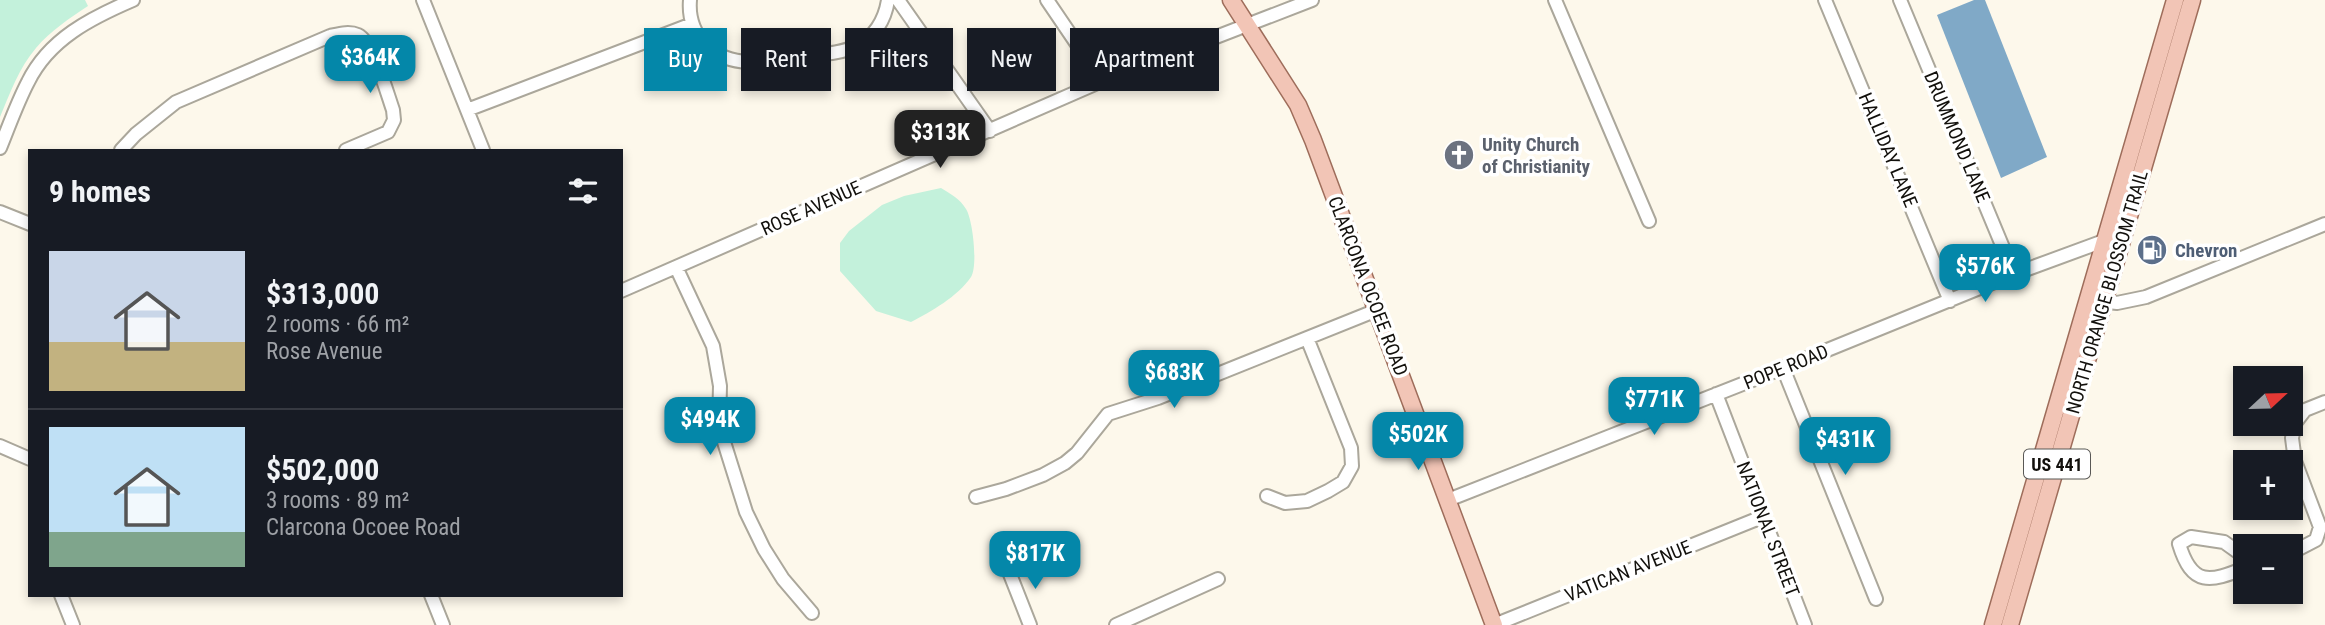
<!DOCTYPE html>
<meta charset="utf-8">
<style>
body{margin:0;font-family:"Roboto Condensed",sans-serif;background:#20242c;color:#f1f3f6;height:100vh;display:flex;flex-direction:column;font-size:26px;white-space:nowrap}
*{box-sizing:border-box;margin:0}
p{font-size:23px;color:#9ea1a6}
.icon{flex:none;width:38px;height:38px;fill:none;stroke:currentColor;stroke-width:2;stroke-linecap:round;stroke-linejoin:round}
.map{position:relative;flex:1;overflow:hidden}
.side{position:absolute;left:28px;top:149px;width:595px;height:448px;display:flex;flex-direction:column;background:#171b24;border-radius:0px;box-shadow:0 4px 10px #0003}
.side>*{flex:none}
.hud{position:absolute;left:644px;top:28px;width:665px;height:63px;display:flex;gap:14px}
.needle{width:46px;rotate:68deg}
.fabs{position:absolute;left:2233px;top:366px;display:grid;gap:14px}
.fabs a{display:grid;place-items:center;width:70px;height:70px;border-radius:0px;background:#171b24;box-shadow:0 4px 10px #0003;font-size:35px}
.price{position:absolute;translate:-50% -60px;padding:0 16px;border-radius:14px;background:#0487a9;color:#fff;font-size:23px;line-height:46px;filter:drop-shadow(0 2px 4px #0008)}
.price::after{content:'';position:absolute;left:50%;top:42px;width:21px;height:16px;margin-left:-10px;background:inherit;clip-path:polygon(0 0,100% 0,50% 100%)}
.price.selected{background:#222;color:#fff}
ul{padding:0;list-style:none}
li{display:flex;align-items:center;gap:21px;height:175px;padding:0 21px}
li+li{border-top:2px solid #363941}
li span{display:grid;place-items:center;flex:none;width:196px;height:140px;border-radius:0px;color:#555}
li>.icon{margin-inline-start:auto}
span .icon{width:84px;height:84px;fill:#fffc;stroke-width:1}
li b{font-size:30px}
h2{display:flex;justify-content:space-between;align-items:center;height:84px;padding:0 21px;font-size:30px}
.pill{padding:0 24px;border-radius:0px;background:#171b24;box-shadow:0 4px 10px #0003;font-size:24px;line-height:63px}
.pill.selected{background:#0487a9;color:#fff}
.map>svg:first-child{display:block}
</style>
<div class="map">
<svg width="2325" height="625" viewBox="0 0 2325 625">
<rect width="100%" height="100%" fill="#fdf8eb"/>
<path fill="#c3f1db" d="M 0,0 L 85,0 L 88,6 C 70,18 50,31 36,48 C 19,68 10,93 0,117 Z
M 941,188 C 951,194 960,199 966,209 C 973,220 978,266 971,277 C 957,297 932,311 911,322 L 876,311 L 840,271 L 840,243 L 849,231 L 882,205 L 904,196 Z"/>
<path fill="#80a9c7" d="M 1974,0 L 1985,0 L 2047,157 L 2001,178 L 1937,15 Z"/>
<g fill="none" stroke-linecap="round" stroke-linejoin="round">
<g stroke="#aba79b" stroke-width="16">
<path id="minor" d="M 423,0 L 483,150
M 690,0 C 687,36 714,61 749,62 C 765,63 782,58 797,57 C 816,54 838,55 856,46 C 874,38 885,20 888,0
M 898,0 L 990,131
M 1047,0 L 1102,81
M 1555,0 L 1649,221
M 1825,0 L 1950,301
M 1900,0 L 2014,274
M 467,110 L 692,24
M 0,148 C 9,126 17,103 28,82 C 49,39 91,18 133,0
M 121,150 L 136,134 L 176,102 L 330,36 C 339,34 349,31 358,35 C 373,42 387,93 393,110 L 394,120 L 388,132 L 346,150
M 0,212 L 30,224
M 676,267 L 713,346 L 720,386 L 719,426 L 746,512 L 764,549 L 783,579 L 812,613
M 621,291 L 1102,81 L 1312,0
M 2098,301 L 2117,303 L 2146,297 L 2325,224
M 1783,368 L 1876,599
M 1716,394 L 1805,625
M 0,446 L 30,459
M 1267,496 L 1285,503 L 1307,501 L 1328,491 L 1343,482 L 1352,466 L 1351,448 L 1307,338
M 976,497 L 1006,489 L 1043,475 L 1065,463 L 1077,453 L 1108,414 L 1158,398 L 1377,310
M 1448,500 L 1783,368 L 2014,274 L 2112,238
M 2291,553 L 2316,540 L 2320,527 L 2295,461 L 2292,438 L 2295,423 L 2305,410 L 2325,402
M 2245,557 L 2224,542 L 2191,537 L 2179,544 C 2192,587 2210,582 2245,568
M 1008,569 L 1030,625
M 61,595 L 73,625
M 431,595 L 443,625
M 1116,625 L 1218,579
M 1494,625 L 1762,517"/>
</g>
<g stroke="#9e6d5b" stroke-width="19">
<path id="major" d="M 1231,0 L 1298,105 L 1313,140 L 1494,625
M 1993,625 L 2175,0
M 2010,625 L 2192,0"/>
</g>
<use href="#minor" stroke="#fff" stroke-width="12"/>
<use href="#major" stroke="#f2c5b6" stroke-width="16"/>
</g>
<defs>
<g id="church-disc" transform="scale(1.575)"><circle r="9.5" fill="#6b7280" stroke="#fff"/><path d="M-1.2-6h2.4v3.5h3.3v2.4h-3.3V6h-2.4V-.1h-3.3v-2.4h3.3Z" fill="#fff"/></g>
<g id="fuel-disc" transform="scale(1.575)"><circle r="9.5" fill="#5c6f8a" stroke="#fff"/><path d="M-5.5-6h7V0h2V4h1.3V-2.5L3-4.5l.8-.8L6-3V5H2.5V1h-1V6h-7ZM-4.2-4.7v3.2H.2V-4.7Z" fill="#fff"/></g>
</defs>
<g fill-rule="evenodd">
<use href="#church-disc" x="1459" y="155"/>
<use href="#fuel-disc" x="2152" y="250"/>
</g>
<g text-anchor="middle" dominant-baseline="central" stroke-width="7" stroke-linejoin="round" paint-order="stroke">
<rect fill="#fff" stroke="#595855" stroke-width="2" x="2024" y="449.5" width="66" height="29" rx="5"/>
<g font-size="18" font-weight="bold" fill="#12100c">
<text x="2057" y="464">US 441</text>
</g>
<g font-size="19" fill="#12100c" stroke="#fff">
<text transform="translate(1957 137) rotate(67)">DRUMMOND LANE</text>
<text transform="translate(1888 150) rotate(67)">HALLIDAY LANE</text>
<text transform="translate(811 208) rotate(-24)">ROSE AVENUE</text>
<text transform="translate(1368 286) rotate(69)">CLARCONA OCOEE ROAD</text>
<text transform="translate(2107 292) rotate(-74)">NORTH ORANGE BLOSSOM TRAIL</text>
<text transform="translate(1786 367) rotate(-22)">POPE ROAD</text>
<text transform="translate(1768 529) rotate(69)">NATIONAL STREET</text>
<text transform="translate(1628 571) rotate(-22)">VATICAN AVENUE</text>
</g>
<g font-size="19" font-weight="bold" fill="#5b616d" stroke="#fff" text-anchor="start">
<text x="1482" y="144">Unity Church<tspan x="1482" dy="22">of Christianity</tspan></text>
</g>
<g font-size="19" font-weight="bold" fill="#4e5e75" stroke="#fff" text-anchor="start">
<text x="2175" y="250">Chevron</text>
</g>
</g>
</svg>
<div class="fabs">
<a><svg class="needle" viewBox="-14 -14 28 28"><path d="M0-13l5 13h-10z" fill="#e53935"/><path d="M0 13l5-13h-10z" fill="#9ea1a6"/></svg></a>
<a>+</a>
<a>−</a>
</div>
<b class="price" style="left:370px;top:95px">$364K</b>
<b class="price selected" style="left:940px;top:170px">$313K</b>
<b class="price" style="left:1985px;top:304px">$576K</b>
<b class="price" style="left:1174px;top:410px">$683K</b>
<b class="price" style="left:1654px;top:437px">$771K</b>
<b class="price" style="left:710px;top:457px">$494K</b>
<b class="price" style="left:1418px;top:472px">$502K</b>
<b class="price" style="left:1845px;top:477px">$431K</b>
<b class="price" style="left:1035px;top:591px">$817K</b>
<div class="hud">
<a class="pill selected">Buy</a>
<a class="pill">Rent</a>
<a class="pill">Filters</a>
<a class="pill">New</a>
<a class="pill">Apartment</a>
</div>
<section class="side">
<h2>9 homes<svg class="icon" aria-label="filters" viewBox="0 0 24 24"><path d="M4 7h16M4 17h16"/><circle cx="9" cy="7" r="2"/><circle cx="15" cy="17" r="2"/></svg></h2>
<ul>
<li><span style="background:linear-gradient(#c9d6e8 65%,#c2b280 0)"><svg class="icon" aria-label="home" viewBox="0 0 24 24"><path d="M3 11l9-7 9 7M6 9v11h12V9"/></svg></span><div><b>$313,000</b><p>2 rooms · 66 m²</p><p>Rose Avenue</p></div></li>
<li><span style="background:linear-gradient(#bfe0f5 75%,#7fa58c 0)"><svg class="icon" aria-label="home" viewBox="0 0 24 24"><path d="M3 11l9-7 9 7M6 9v11h12V9"/></svg></span><div><b>$502,000</b><p>3 rooms · 89 m²</p><p>Clarcona Ocoee Road</p></div></li>
</ul>
</section>
</div>
